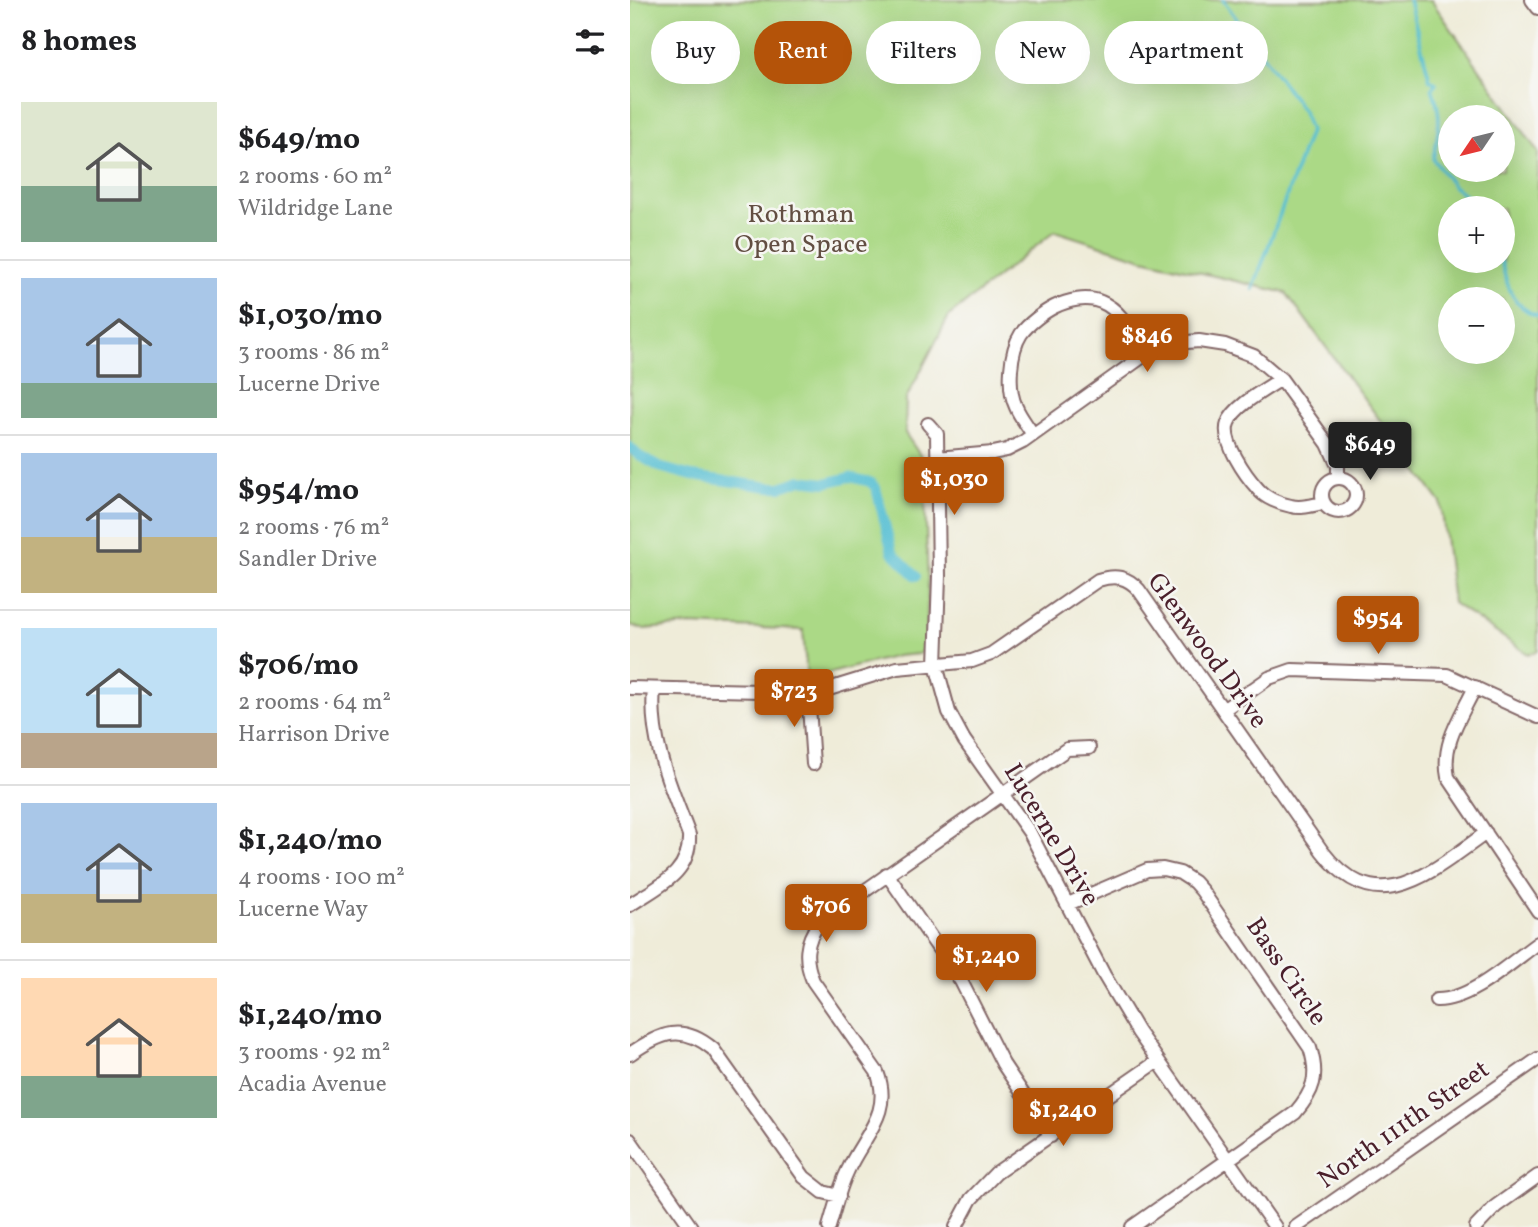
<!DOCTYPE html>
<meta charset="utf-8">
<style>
body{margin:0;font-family:Vollkorn,serif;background:#f6f6f6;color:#202124;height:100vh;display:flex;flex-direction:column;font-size:26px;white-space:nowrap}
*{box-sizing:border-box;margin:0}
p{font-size:23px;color:#757577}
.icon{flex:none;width:38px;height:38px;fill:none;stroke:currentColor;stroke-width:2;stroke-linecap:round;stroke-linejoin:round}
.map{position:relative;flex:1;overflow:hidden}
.panel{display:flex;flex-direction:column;background:#fff;width:630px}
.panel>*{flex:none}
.banner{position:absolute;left:21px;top:21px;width:665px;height:63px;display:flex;gap:14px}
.needle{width:46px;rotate:235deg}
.tools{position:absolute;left:808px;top:105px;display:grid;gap:14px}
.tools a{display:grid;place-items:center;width:77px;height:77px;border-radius:50%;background:#fff;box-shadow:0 7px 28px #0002;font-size:35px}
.price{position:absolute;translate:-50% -60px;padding:0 16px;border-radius:7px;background:#b45309;color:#fff;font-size:23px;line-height:46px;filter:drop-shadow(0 2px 4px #0008)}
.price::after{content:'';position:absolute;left:50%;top:42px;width:21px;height:16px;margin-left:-10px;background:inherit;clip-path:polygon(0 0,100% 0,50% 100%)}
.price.on{background:#222;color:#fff}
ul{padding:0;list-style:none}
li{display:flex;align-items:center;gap:21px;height:175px;padding:0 21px}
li+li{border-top:2px solid #e0e0e0}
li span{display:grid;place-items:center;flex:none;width:196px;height:140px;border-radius:0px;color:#555}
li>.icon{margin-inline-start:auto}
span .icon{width:84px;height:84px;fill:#fffc;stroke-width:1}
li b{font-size:30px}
h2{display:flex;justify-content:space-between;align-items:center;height:84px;padding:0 21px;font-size:30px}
.tag{padding:0 24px;border-radius:32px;background:#fff;box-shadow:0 7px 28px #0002;font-size:24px;line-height:63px}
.tag.on{background:#b45309;color:#fff}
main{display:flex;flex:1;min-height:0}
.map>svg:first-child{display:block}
</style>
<main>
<section class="panel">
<h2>8 homes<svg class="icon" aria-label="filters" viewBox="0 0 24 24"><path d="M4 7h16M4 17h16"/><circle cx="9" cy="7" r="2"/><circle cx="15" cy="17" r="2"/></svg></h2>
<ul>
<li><span style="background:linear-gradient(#dfe7d0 60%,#7fa58c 0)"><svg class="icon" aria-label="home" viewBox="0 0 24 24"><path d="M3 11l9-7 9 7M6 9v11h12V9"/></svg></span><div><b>$649/mo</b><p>2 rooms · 60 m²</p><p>Wildridge Lane</p></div></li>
<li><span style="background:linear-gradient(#a9c7e8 75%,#7fa58c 0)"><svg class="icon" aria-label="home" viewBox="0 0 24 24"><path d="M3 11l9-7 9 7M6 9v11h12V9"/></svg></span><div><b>$1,030/mo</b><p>3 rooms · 86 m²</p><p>Lucerne Drive</p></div></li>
<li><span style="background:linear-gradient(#a9c7e8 60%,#c2b280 0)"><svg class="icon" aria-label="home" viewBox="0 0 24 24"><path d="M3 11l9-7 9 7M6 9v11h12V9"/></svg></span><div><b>$954/mo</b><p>2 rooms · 76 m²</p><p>Sandler Drive</p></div></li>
<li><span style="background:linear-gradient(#bfe0f5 75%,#b9a48a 0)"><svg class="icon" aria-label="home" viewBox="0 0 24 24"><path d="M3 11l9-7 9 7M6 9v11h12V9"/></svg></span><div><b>$706/mo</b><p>2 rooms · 64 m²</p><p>Harrison Drive</p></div></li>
<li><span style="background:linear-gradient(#a9c7e8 65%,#c2b280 0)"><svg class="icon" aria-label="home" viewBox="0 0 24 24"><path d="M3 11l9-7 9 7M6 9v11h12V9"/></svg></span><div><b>$1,240/mo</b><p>4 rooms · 100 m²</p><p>Lucerne Way</p></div></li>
<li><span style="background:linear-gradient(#ffd9b3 70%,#7fa58c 0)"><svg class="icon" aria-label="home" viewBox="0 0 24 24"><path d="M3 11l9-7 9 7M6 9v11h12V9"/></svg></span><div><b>$1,240/mo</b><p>3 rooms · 92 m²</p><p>Acadia Avenue</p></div></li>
</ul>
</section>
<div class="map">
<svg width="908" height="1227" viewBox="0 0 908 1227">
<rect width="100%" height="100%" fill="#f6f6f2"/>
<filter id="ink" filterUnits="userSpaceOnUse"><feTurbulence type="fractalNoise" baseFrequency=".0143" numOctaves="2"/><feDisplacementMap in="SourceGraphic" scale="14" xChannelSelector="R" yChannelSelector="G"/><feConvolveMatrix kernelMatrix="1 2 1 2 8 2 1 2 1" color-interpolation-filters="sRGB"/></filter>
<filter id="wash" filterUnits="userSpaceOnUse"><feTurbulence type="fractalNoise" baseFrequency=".00686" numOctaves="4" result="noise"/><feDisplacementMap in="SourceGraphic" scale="28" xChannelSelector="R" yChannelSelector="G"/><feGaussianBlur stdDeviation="1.57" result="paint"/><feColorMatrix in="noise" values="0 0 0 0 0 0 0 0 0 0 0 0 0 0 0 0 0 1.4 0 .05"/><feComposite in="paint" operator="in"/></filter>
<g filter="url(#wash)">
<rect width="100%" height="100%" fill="#efecd9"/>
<path fill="#abd986" stroke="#7a7c58" stroke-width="2" fill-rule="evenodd" d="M 0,0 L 801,0 L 908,152 L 908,651 L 898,654 L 823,603 L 811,503 L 656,293 L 513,259 L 425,231 L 319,316 L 276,399 L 275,433 L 294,461 L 298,589 L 296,649 L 289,654 L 267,656 L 177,679 L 173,630 L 60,625 L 14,629 L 0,625 ZM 873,117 L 873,170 L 821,170 L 821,117 ZM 873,208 L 873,261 L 821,261 L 821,208 ZM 873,299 L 873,352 L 821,352 L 821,299 Z"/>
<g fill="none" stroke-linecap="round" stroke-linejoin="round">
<path stroke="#56bfd3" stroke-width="3.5" d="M 593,0 L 673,111 L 680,131 L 623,289
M 779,0 L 800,80 L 806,83 L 802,88 C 813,118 809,128 803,159 L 823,186 L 852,208
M 871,261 C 877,286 882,307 908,316"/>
<path stroke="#56bfd3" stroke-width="10" d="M 0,447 L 8,455 L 29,467 L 62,476 L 139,487 L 151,487 L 171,480 L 195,483 L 220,477 L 240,482 L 246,488 L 262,552 L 286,576"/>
</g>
</g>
<g filter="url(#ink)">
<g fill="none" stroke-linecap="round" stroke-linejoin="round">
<g stroke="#846768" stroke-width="16">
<path id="minor" d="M 902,0 L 908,8
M 651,379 C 636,389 604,406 598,423 C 591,441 616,476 628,489 C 635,498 650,504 661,506 C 672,509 682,505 693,503
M 298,424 L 307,434 L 309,576 L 306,665 L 319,712 L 334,740 L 400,833 L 474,975 L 508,1032 L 645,1227
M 403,435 C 398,426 390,417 386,407 C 377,388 380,351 391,334 C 398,324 414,312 424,307 C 438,300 457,296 471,302 C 492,310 504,337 516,354
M 307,458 L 363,453 L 377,450 L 393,442 L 516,354 L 545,343 L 569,341 L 595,345 L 624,356 L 651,379 L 698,444 L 708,466 L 708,478
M692 495a17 17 0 1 1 34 0a17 17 0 1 1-34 0Z
M 845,687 C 831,717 811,743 818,777 L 908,911
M 0,688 L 178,692 L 202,688 L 267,668 L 342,661 L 361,654 L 468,580 C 485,575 497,576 509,590 L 692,851 C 747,923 801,872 856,833
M 178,692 L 183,764
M 593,710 L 639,678 L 662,670 L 817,675 L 908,717
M 257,874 L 331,981 L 373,1064 L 421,1136
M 438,904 L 517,870 L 533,869 L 550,873 L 564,882 L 572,891 L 680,1048 C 689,1076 684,1091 665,1113 L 502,1227
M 0,905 C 28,886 61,874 59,835 C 41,787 19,741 24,689
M 806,1000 C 840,1001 880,963 908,943
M 0,1054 C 30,1033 52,1023 83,1049 L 174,1177 L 193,1192 L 209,1196
M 0,1140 L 61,1227
M 199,1227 C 205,1208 209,1188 218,1170 C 234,1135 263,1113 247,1072 L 183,981 C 174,959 175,942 189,923 L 437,749 L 459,748
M 326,1227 L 341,1199 L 366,1173 L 528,1061
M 666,1227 L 908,1059
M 846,1227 L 866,1206 L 908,1176"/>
</g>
<use href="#minor" stroke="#fff" stroke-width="12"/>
</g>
</g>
<g text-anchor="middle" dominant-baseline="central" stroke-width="5" stroke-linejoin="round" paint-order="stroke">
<g font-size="26" fill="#624e42" stroke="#f6f6f2">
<text x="171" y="215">Rothman<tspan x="171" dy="30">Open Space</tspan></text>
</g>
<g font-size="26" fill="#4a1f2b" stroke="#f6f6f2">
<text transform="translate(577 651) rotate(54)">Glenwood Drive</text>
<text transform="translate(421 835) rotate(59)">Lucerne Drive</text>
<text transform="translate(656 972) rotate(56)">Bass Circle</text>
<text transform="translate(774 1125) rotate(-35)">North 111th Street</text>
</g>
</g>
</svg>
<div class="tools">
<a><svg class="needle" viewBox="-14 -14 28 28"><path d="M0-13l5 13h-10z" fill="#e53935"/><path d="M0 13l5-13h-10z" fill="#757577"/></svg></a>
<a>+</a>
<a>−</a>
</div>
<b class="price" style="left:517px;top:374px">$846</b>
<b class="price on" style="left:740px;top:482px">$649</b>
<b class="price" style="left:324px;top:517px">$1,030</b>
<b class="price" style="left:748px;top:656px">$954</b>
<b class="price" style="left:164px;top:729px">$723</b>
<b class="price" style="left:196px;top:944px">$706</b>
<b class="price" style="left:356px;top:994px">$1,240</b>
<b class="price" style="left:433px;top:1148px">$1,240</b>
<div class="banner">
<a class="tag">Buy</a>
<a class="tag on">Rent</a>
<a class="tag">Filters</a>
<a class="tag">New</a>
<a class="tag">Apartment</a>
</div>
</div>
</main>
